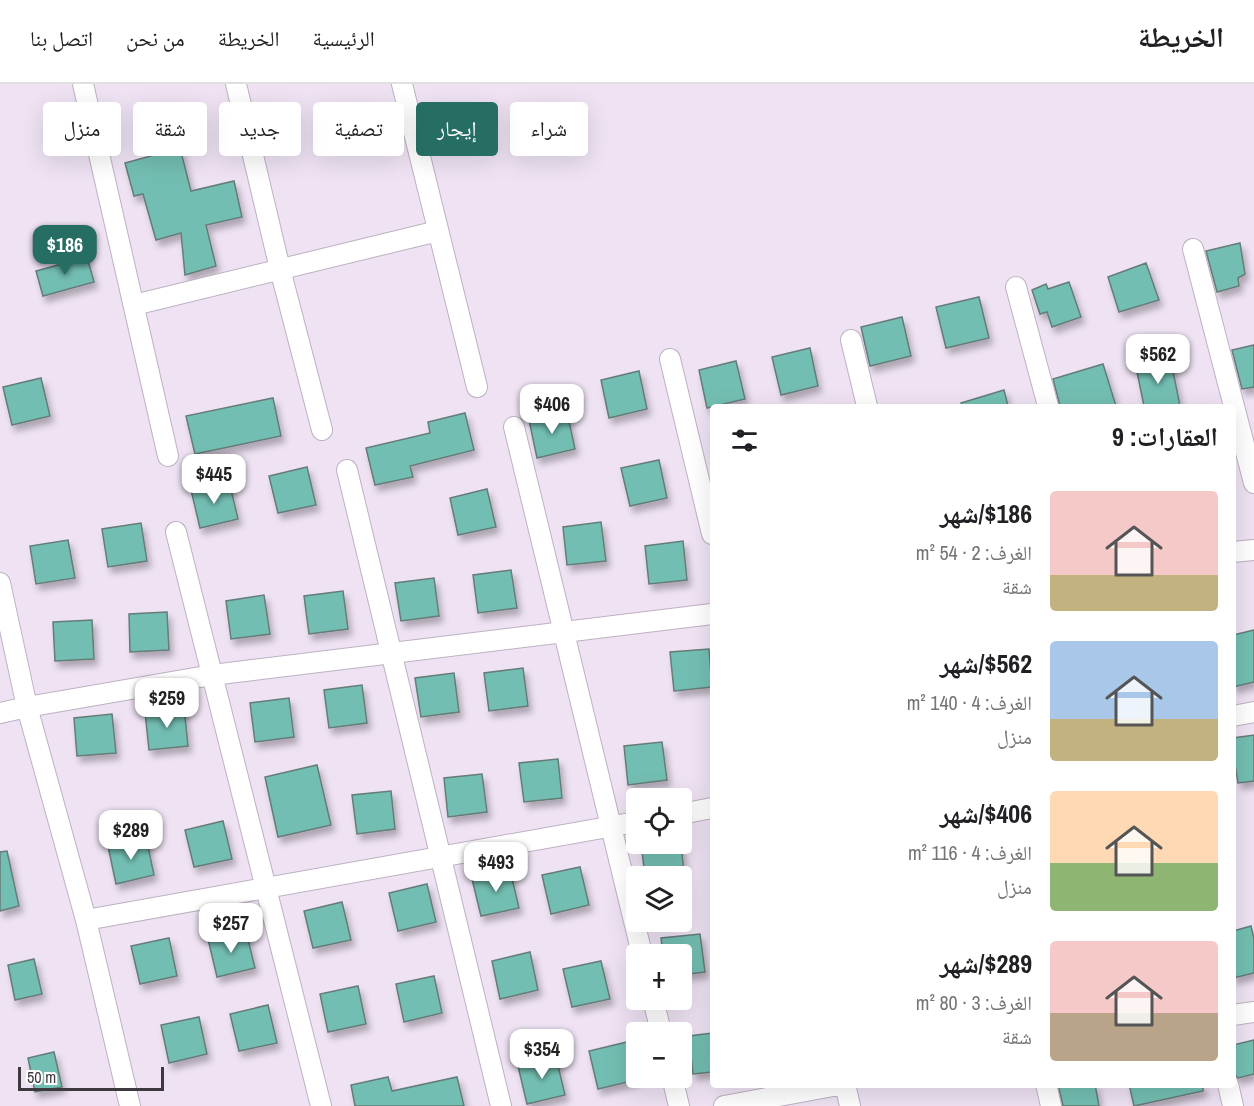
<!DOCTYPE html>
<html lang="ar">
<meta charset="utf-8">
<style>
body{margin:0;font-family:"Archivo Narrow","Noto Naskh Arabic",sans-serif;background:#f2f2f2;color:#202124;direction:rtl;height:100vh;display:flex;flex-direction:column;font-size:22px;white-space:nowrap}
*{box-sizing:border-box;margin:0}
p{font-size:20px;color:#757577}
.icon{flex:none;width:33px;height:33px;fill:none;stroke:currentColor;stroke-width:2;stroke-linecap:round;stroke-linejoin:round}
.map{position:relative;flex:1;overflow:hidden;direction:ltr}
.panel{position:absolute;left:710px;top:320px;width:526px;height:684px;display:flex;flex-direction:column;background:#fff;border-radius:6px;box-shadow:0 6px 24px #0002;direction:rtl}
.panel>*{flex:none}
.guide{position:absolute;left:18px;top:18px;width:570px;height:54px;direction:rtl;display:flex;gap:12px}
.fabs{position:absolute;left:626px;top:704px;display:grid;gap:12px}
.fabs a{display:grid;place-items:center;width:66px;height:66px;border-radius:6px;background:#fff;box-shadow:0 6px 24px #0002;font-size:30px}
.scale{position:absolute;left:18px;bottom:15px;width:146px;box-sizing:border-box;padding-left:6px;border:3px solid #3d393f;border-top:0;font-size:16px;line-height:21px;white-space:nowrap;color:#3d393f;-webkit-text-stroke:4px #fff;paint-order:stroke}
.price{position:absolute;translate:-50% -51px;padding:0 14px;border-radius:12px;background:#fff;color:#222;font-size:20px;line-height:39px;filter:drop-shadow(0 2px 3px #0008)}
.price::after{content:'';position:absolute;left:50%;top:36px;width:18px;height:14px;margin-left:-9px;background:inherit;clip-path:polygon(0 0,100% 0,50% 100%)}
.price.selected{background:#266d63;color:#fff}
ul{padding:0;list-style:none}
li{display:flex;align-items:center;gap:18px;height:150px;padding:0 18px}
li span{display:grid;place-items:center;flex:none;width:168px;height:120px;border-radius:6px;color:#555}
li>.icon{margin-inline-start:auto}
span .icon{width:72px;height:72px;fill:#fffc;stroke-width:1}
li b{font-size:26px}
h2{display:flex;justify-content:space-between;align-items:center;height:72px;padding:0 18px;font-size:26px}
.tag{padding:0 21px;border-radius:6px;background:#fff;box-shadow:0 6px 24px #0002;font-size:21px;line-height:54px}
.tag.selected{background:#266d63;color:#fff}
header{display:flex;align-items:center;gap:36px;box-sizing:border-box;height:84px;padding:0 30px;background:#fff;border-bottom:2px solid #e0e0e0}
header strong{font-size:28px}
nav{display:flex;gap:33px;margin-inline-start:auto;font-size:21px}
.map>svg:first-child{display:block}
</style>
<header>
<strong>الخريطة</strong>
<nav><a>الرئيسية</a><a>الخريطة</a><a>من نحن</a><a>اتصل بنا</a></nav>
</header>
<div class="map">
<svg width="1254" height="1022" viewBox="0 0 1254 1022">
<defs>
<filter id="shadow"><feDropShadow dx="3.5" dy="6" stdDeviation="3" flood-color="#0004"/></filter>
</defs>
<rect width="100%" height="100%" fill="#eee2f3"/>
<path fill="#73beb2" stroke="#657c77" stroke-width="1.5" filter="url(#shadow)" d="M 180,64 L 191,107 L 234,97 L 242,133 L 206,141 L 216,182 L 185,191 L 181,149 L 156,156 L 143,110 L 134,112 L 125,79 Z
M 1240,159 L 1245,190 L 1238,194 L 1239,202 L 1217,208 L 1206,167 Z
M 87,173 L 94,198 L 43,212 L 36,187 Z
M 1146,179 L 1159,216 L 1119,228 L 1108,193 Z
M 1069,198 L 1081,233 L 1052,243 L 1047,228 L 1040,230 L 1032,206 L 1046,200 L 1048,205 Z
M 979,213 L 989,254 L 946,264 L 936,223 Z
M 902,233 L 911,272 L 870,282 L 861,243 Z
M 1254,261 L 1254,303 L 1242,305 L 1232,266 Z
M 810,264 L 818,302 L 781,311 L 772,273 Z
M 736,277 L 745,315 L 707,324 L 699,286 Z
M 1171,277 L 1180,322 L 1144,322 L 1136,283 Z
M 1103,280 L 1116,322 L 1060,322 L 1053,295 Z
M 639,287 L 647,325 L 609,334 L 601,296 Z
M 41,294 L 50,332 L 12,341 L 3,303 Z
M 1004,306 L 1008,322 L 962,322 L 961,319 Z
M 273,314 L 281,352 L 195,370 L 186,332 Z
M 567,328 L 575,365 L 537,374 L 529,336 Z
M 465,329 L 474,366 L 410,382 L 413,393 L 375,401 L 366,364 L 430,349 L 428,338 Z
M 659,376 L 667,414 L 630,422 L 621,384 Z
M 307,383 L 316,421 L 278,429 L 269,392 Z
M 229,397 L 238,435 L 200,444 L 191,406 Z
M 487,405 L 496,443 L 458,451 L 450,414 Z
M 601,438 L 606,477 L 567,481 L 563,443 Z
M 141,439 L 147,477 L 108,483 L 102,445 Z
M 68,456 L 75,494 L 36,500 L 30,462 Z
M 683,457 L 687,496 L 649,500 L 645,462 Z
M 511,486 L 517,524 L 478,529 L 473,491 Z
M 434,494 L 439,532 L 401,537 L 395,499 Z
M 343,507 L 348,545 L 309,550 L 304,512 Z
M 264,511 L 270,550 L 231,555 L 226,517 Z
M 167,528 L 169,566 L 130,568 L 129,530 Z
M 92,536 L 94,575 L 55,577 L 53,538 Z
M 1254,546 L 1254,598 L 1233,603 L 1233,551 Z
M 709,565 L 712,603 L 674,607 L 670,568 Z
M 523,584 L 528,622 L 489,627 L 484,589 Z
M 454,589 L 459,628 L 421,633 L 415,594 Z
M 362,601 L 367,639 L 329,644 L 324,606 Z
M 289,614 L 294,653 L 255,658 L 250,619 Z
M 184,623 L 188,662 L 149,666 L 145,628 Z
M 112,630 L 116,669 L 77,672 L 74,634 Z
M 1254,651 L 1254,697 L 1238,699 L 1233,668 L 1233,654 Z
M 662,658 L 667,696 L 628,701 L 624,662 Z
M 558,675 L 562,714 L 524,718 L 519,679 Z
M 317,681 L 331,741 L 278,753 L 265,693 Z
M 482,690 L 487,728 L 448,733 L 444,694 Z
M 391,707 L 395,745 L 357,750 L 352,711 Z
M 223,737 L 232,775 L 194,783 L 185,746 Z
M 146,753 L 154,791 L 116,800 L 108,762 Z
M 641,759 L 681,759 L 684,790 L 645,792 Z
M 7,767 L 19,822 L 0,827 L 0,768 Z
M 580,783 L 589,821 L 551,830 L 542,791 Z
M 510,786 L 519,824 L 481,832 L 472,795 Z
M 427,800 L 436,838 L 398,847 L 389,809 Z
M 342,818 L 351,856 L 313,864 L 304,827 Z
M 1251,842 L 1254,855 L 1254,889 L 1233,894 L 1233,847 Z
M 246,847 L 255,884 L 217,893 L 208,855 Z
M 700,850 L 705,888 L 681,891 L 681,870 L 663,870 L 661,854 Z
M 169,854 L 177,892 L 140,900 L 131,862 Z
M 530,868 L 538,906 L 500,915 L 492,877 Z
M 34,875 L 42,910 L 15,916 L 8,881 Z
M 601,877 L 610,915 L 572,923 L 563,885 Z
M 434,892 L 442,929 L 404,938 L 396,900 Z
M 358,902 L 366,940 L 328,948 L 320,910 Z
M 268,921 L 277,959 L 239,967 L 230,930 Z
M 199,933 L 207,970 L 169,979 L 161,941 Z
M 712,949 L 712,988 L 693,990 L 689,952 Z
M 1254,956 L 1254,990 L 1238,994 L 1233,989 L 1233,961 Z
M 627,958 L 636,996 L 598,1005 L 589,967 Z
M 54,968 L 62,1003 L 35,1008 L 28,974 Z
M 556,973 L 565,1011 L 527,1020 L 518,982 Z
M 388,993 L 392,1007 L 457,993 L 464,1022 L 355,1022 L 351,1001 Z
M 1058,1000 L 1095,1000 L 1099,1022 L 1063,1022 Z
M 1129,1000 L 1203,1000 L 1203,1007 L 1134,1022 Z"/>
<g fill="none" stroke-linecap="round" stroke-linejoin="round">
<g stroke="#bdb1c2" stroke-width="22">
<path id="minor" d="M 83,0 L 168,372
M 236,0 L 280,185 L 322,346
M 402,0 L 477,303
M 1193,165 L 1254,399
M 1016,203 L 1048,322
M 134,221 L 438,147
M 851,256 L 867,322
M 670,275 L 712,450
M 514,343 L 642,870
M 347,386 L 501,1022
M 176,448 L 321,1022
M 1233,468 L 1254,466
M 0,499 L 27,623 L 86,836 L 130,1022
M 0,629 L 27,623 L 212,591 L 712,530
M 1233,632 L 1254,628
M 681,730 L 712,724
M 86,836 L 636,738
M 653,915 L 661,948
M 1233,931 L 1254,928
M 672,993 L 679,1022
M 845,1000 L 850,1022
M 1046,1000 L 1051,1022
M 1228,1000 L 1233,1022
M 724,1022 L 844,1000"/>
</g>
<use href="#minor" stroke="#fff" stroke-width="20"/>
</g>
</svg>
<div class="fabs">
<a><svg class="icon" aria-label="locate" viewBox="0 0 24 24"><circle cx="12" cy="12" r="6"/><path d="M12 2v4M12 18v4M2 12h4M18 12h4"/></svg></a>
<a><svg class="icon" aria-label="layers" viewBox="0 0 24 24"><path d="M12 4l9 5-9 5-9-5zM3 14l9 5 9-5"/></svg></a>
<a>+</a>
<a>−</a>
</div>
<div class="scale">50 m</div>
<b class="price selected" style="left:65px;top:192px">$186</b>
<b class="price" style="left:1158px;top:301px">$562</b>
<b class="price" style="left:552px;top:351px">$406</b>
<b class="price" style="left:214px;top:421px">$445</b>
<b class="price" style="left:167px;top:645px">$259</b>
<b class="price" style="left:131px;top:777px">$289</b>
<b class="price" style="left:496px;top:809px">$493</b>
<b class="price" style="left:231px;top:870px">$257</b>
<b class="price" style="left:542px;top:996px">$354</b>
<div class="guide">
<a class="tag">شراء</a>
<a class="tag selected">إيجار</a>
<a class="tag">تصفية</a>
<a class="tag">جديد</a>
<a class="tag">شقة</a>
<a class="tag">منزل</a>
</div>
<section class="panel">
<h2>العقارات: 9<svg class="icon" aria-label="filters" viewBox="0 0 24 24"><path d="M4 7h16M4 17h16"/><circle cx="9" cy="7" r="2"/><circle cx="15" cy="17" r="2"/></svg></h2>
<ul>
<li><span style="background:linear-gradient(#f6c9c9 70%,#c2b280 0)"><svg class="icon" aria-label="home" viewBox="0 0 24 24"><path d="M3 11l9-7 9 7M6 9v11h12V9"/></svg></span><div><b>$186/شهر</b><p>الغرف: 2 · 54 m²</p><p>شقة</p></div></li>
<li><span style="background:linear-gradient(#a9c7e8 65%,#c2b280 0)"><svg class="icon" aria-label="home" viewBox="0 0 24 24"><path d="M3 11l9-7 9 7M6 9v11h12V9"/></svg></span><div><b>$562/شهر</b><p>الغرف: 4 · 140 m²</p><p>منزل</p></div></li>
<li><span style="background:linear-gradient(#ffd9b3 60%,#8fb573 0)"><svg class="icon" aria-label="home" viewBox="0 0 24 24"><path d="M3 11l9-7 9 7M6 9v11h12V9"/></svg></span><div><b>$406/شهر</b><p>الغرف: 4 · 116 m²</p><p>منزل</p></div></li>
<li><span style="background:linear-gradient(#f6c9c9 60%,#b9a48a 0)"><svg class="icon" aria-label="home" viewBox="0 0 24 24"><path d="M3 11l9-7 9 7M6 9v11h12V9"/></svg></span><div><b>$289/شهر</b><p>الغرف: 3 · 80 m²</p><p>شقة</p></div></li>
</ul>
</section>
</div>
